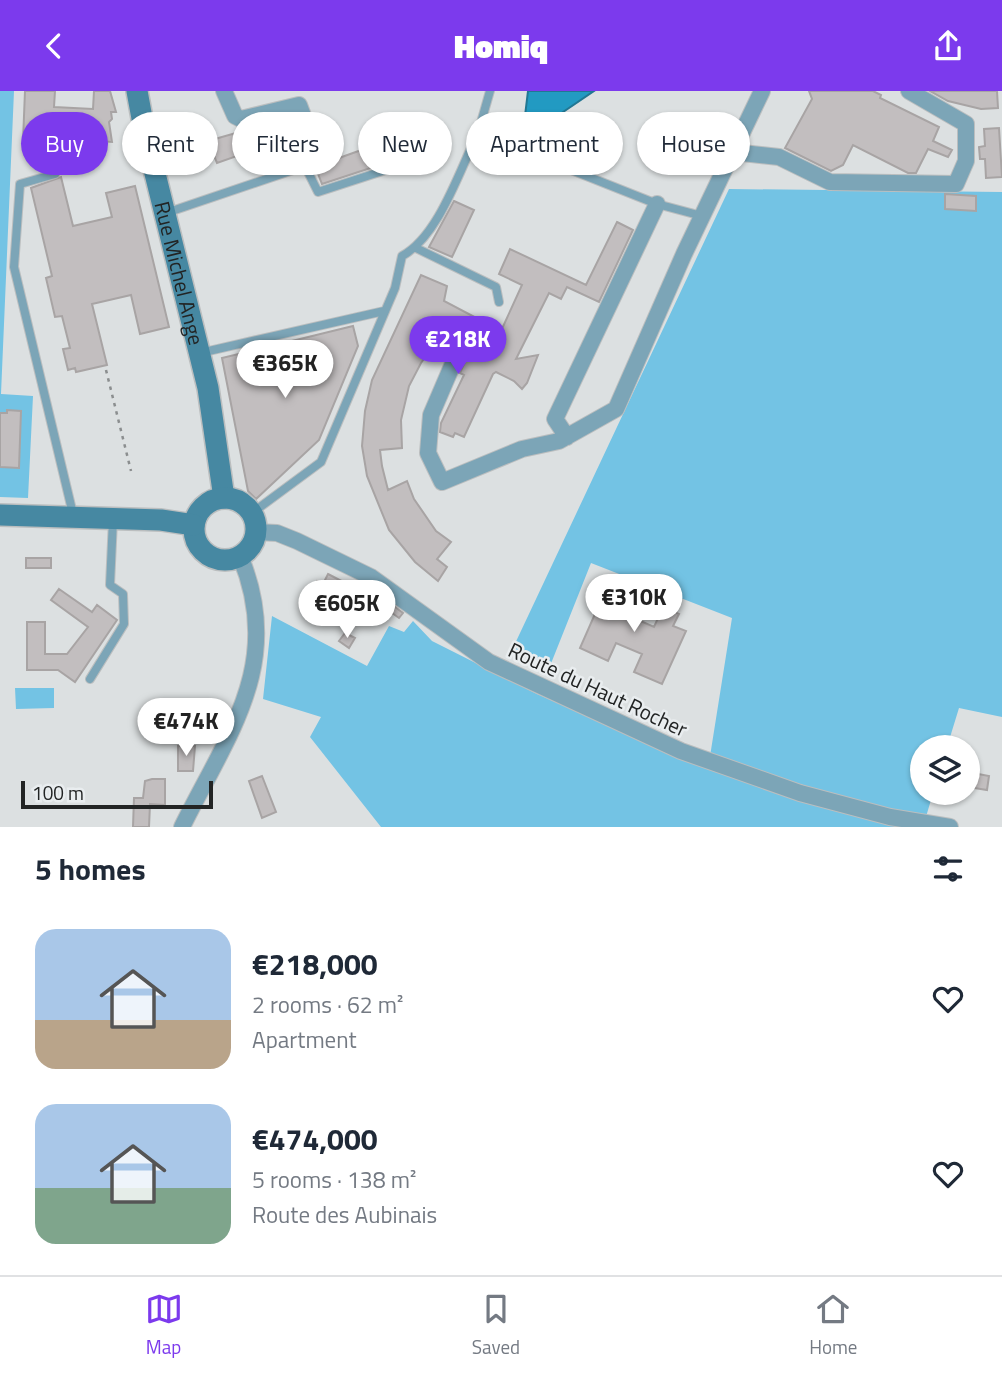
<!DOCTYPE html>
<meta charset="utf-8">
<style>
body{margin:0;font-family:"Titillium Web",sans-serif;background:#f2f2f3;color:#1f2937;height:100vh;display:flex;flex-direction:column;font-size:26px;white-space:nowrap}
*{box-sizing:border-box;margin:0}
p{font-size:23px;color:#747a83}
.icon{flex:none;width:38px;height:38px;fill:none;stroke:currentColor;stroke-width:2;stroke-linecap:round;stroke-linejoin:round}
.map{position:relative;height:736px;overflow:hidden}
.details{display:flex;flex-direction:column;background:#fff;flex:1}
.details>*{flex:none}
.banner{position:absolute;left:21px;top:21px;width:961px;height:63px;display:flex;gap:14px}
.controls{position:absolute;left:910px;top:644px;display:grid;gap:14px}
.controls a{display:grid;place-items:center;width:70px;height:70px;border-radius:50%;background:#fff;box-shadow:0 2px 5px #0004;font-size:35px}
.scale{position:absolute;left:21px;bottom:18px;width:192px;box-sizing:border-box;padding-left:7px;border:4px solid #222424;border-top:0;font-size:19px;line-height:24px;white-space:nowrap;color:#222424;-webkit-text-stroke:5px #e9edef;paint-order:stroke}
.price{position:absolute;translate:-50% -60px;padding:0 16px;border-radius:24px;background:#fff;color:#222;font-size:23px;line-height:46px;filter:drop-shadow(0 2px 4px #0008)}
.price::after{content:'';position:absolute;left:50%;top:42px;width:21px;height:16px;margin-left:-10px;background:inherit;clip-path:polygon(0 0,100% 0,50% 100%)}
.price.selected{background:#7c3aed;color:#fff}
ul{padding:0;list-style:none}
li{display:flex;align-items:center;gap:21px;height:175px;padding:0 35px}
li span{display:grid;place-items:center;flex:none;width:196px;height:140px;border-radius:21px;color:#555}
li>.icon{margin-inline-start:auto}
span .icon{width:84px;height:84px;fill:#fffc;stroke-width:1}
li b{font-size:30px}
h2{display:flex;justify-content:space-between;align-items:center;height:84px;padding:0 35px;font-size:30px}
.chip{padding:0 24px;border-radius:32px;background:#fff;box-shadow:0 2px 5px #0004;font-size:24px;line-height:63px}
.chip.selected{background:#7c3aed;color:#fff}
header{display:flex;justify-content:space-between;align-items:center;height:91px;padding:0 35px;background:#7c3aed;color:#fff;font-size:32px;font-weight:800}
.tabs{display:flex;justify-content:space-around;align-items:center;height:98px;border-top:2px solid #e0e1e3;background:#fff;font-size:19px;color:#747a83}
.tabs a{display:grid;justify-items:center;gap:4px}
.tabs .selected{color:#7c3aed}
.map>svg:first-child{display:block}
</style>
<header><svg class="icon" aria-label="back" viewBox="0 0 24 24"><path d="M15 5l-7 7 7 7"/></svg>Homiq<svg class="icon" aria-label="share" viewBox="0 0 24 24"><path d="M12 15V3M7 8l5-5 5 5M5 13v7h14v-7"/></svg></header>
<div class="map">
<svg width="1002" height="736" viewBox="0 0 1002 736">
<rect width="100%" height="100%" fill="#dce0e1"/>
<path fill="#73c3e4" d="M 0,0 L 14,0 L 1,303 L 33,305 L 28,407 L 0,406 Z
M 729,98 L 1002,101 L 1002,626 L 959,617 L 947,656 L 922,656 L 922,702 L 933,702 L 923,736 L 381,736 L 310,646 L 321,626 L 263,608 L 272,525 L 367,575 L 389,535 L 404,541 L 413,530 L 432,550 L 537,603 L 708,678 L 732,527 L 591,472 L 550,575 L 512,559 Z
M 15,597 L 54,597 L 54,617 L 16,618 Z"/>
<path fill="#229ac2" stroke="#227793" stroke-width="2" d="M 528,0 L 594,0 L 541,36 L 531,33 L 525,25 Z"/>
<path fill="#c2bebf" stroke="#a8a4a4" stroke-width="2" d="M 25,0 L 55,0 L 54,16 L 93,18 L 94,0 L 110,0 L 116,21 L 111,21 L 112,28 L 109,31 L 112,51 L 57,47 L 56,52 L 23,50 Z
M 809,0 L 873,0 L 881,4 L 880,7 L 939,36 L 933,50 L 952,59 L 948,66 L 928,58 L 916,82 L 908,82 L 853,54 L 843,74 L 831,80 L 785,57 L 812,8 Z
M 930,0 L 997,0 L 998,17 L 981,18 L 948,10 Z
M 292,26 L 299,43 L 217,72 L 208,50 Z
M 999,37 L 1002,86 L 986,87 L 985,68 L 980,68 L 979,56 L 985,55 L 984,38 Z
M 403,44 L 410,64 L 322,93 L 317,80 L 328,71 Z
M 577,52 L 589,56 L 585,66 L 573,61 Z
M 61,86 L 73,135 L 112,126 L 106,102 L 135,95 L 169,236 L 140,243 L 131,204 L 92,213 L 107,274 L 76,281 L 75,277 L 68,279 L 63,258 L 70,257 L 62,225 L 55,226 L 46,187 L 52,185 L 31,97 Z
M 945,103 L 976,105 L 976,120 L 945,118 Z
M 454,110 L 474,119 L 452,166 L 429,156 Z
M 617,131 L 633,139 L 599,211 L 567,196 L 561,208 L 549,202 L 516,268 L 538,264 L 527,292 L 522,298 L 514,290 L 496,281 L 493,283 L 464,346 L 455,342 L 453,346 L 440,341 L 441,332 L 464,284 L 460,282 L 468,264 L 467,255 L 442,243 L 421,272 L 409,295 L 401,329 L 402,357 L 380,359 L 382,375 L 388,399 L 407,390 L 414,408 L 436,440 L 451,451 L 437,468 L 447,476 L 438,490 L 415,471 L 389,439 L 367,385 L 362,355 L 365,320 L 372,289 L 421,184 L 447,195 L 444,210 L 501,240 L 522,194 L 499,183 L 510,158 L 586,194 Z
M 353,235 L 358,255 L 319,349 L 256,408 L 248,400 L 222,267 Z
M 7,319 L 21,320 L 19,377 L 0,376 L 0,322 L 7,322 Z
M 26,467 L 51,467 L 51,477 L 26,477 Z
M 328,483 L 355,497 L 347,514 L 324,503 L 321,510 L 310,504 L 317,490 L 323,493 Z
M 609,491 L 638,504 L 629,525 L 654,536 L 663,516 L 679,523 L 673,535 L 686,540 L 662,593 L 634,581 L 642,563 L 616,552 L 608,570 L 580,557 Z
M 59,498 L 92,521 L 97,514 L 117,529 L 75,591 L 58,579 L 27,579 L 27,531 L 45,531 L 45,563 L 67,563 L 88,536 L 51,509 Z
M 375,501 L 403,522 L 399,527 L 371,507 Z
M 345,542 L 355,547 L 349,557 L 339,550 Z
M 178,655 L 195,655 L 193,680 L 178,680 Z
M 968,681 L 989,685 L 987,699 L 968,696 Z
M 262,685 L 276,721 L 262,727 L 249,690 Z
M 152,688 L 165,688 L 165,714 L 150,713 L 149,736 L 133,736 L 134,707 L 143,707 L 145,690 Z"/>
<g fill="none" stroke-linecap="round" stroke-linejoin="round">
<g stroke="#bbbebf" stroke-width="10">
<path id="lane" d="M 478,42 L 490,0
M 55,83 L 20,93 L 14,176 L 73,423
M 166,122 L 305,75 L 318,101 L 398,75
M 416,157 L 496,196 L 499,211
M 200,262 L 384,220
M 252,422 L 321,371 L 395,197 L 402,165 C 439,145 459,80 478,42 L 657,113 L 702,125
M 90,588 L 124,533 L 123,503 L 110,494 L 113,429"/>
</g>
<g stroke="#bbbebf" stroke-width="18">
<path id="street" d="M 224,0 L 235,25 L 241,28 L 299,14 L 319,67 L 305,75
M 733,61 L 779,66 L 830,91 L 956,93 L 966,70 L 966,33 L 909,0
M 458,261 L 431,324 L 428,362 L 442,391 L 522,358 L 559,350 L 616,318 L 684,163 L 762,0
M 567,346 L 555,328 L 657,113
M 256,441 L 277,442 L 297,450 L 371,486 L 489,571 L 681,660 L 800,702 L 890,726 L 950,736
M 182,736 C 228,643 285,572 240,465"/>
</g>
<g stroke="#bbbebf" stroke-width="24">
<g id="secondary">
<path id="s1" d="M 137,0 L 144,38 L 208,297 L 224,407"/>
<circle cx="225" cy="438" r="31"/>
<path d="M 0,424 L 161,429 L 194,434"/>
</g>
</g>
<path stroke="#8b8e8f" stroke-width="2.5" stroke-dasharray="3.5 5" stroke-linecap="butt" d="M 106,279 L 131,380"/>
<use href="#lane" stroke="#7ca5b7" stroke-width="8"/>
<use href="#street" stroke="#7ca5b7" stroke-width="16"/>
<use href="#secondary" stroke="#4688a2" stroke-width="21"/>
</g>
<g text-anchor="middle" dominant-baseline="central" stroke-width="5" stroke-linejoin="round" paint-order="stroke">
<g font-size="21" fill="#222424" stroke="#e9edef">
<text stroke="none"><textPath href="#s1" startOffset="187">Rue Michel Ange</textPath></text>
<text transform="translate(598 598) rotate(25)">Route du Haut Rocher</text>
</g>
</g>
</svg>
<div class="controls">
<a><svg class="icon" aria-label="layers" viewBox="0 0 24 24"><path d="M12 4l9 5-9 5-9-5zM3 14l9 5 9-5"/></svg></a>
</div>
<div class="scale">100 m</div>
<b class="price selected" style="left:458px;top:285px">€218K</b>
<b class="price" style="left:285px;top:309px">€365K</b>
<b class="price" style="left:634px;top:543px">€310K</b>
<b class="price" style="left:347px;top:549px">€605K</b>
<b class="price" style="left:186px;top:667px">€474K</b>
<div class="banner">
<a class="chip selected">Buy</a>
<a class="chip">Rent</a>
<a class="chip">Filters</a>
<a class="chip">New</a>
<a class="chip">Apartment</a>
<a class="chip">House</a>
</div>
</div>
<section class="details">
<h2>5 homes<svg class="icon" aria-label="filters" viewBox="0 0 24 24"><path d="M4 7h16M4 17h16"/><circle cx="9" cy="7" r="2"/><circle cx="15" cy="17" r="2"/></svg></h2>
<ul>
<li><span style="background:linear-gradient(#a9c7e8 65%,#b9a48a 0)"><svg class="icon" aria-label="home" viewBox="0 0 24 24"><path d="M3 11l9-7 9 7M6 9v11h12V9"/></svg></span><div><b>€218,000</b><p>2 rooms · 62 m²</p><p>Apartment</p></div><svg class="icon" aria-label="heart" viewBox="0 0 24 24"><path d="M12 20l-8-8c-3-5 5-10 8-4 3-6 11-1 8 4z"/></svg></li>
<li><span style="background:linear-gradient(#a9c7e8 60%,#7fa58c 0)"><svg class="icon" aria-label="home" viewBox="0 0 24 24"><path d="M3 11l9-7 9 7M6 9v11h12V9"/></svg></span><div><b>€474,000</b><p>5 rooms · 138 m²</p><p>Route des Aubinais</p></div><svg class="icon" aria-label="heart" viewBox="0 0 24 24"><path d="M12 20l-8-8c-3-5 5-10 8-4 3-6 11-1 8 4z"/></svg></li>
</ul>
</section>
<nav class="tabs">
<a class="selected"><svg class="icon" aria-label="map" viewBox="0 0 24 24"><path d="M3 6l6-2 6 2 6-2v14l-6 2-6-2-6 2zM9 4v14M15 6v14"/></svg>Map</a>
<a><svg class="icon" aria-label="saved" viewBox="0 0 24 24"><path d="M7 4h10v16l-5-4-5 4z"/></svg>Saved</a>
<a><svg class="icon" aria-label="home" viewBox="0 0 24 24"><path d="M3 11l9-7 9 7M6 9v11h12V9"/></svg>Home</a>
</nav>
